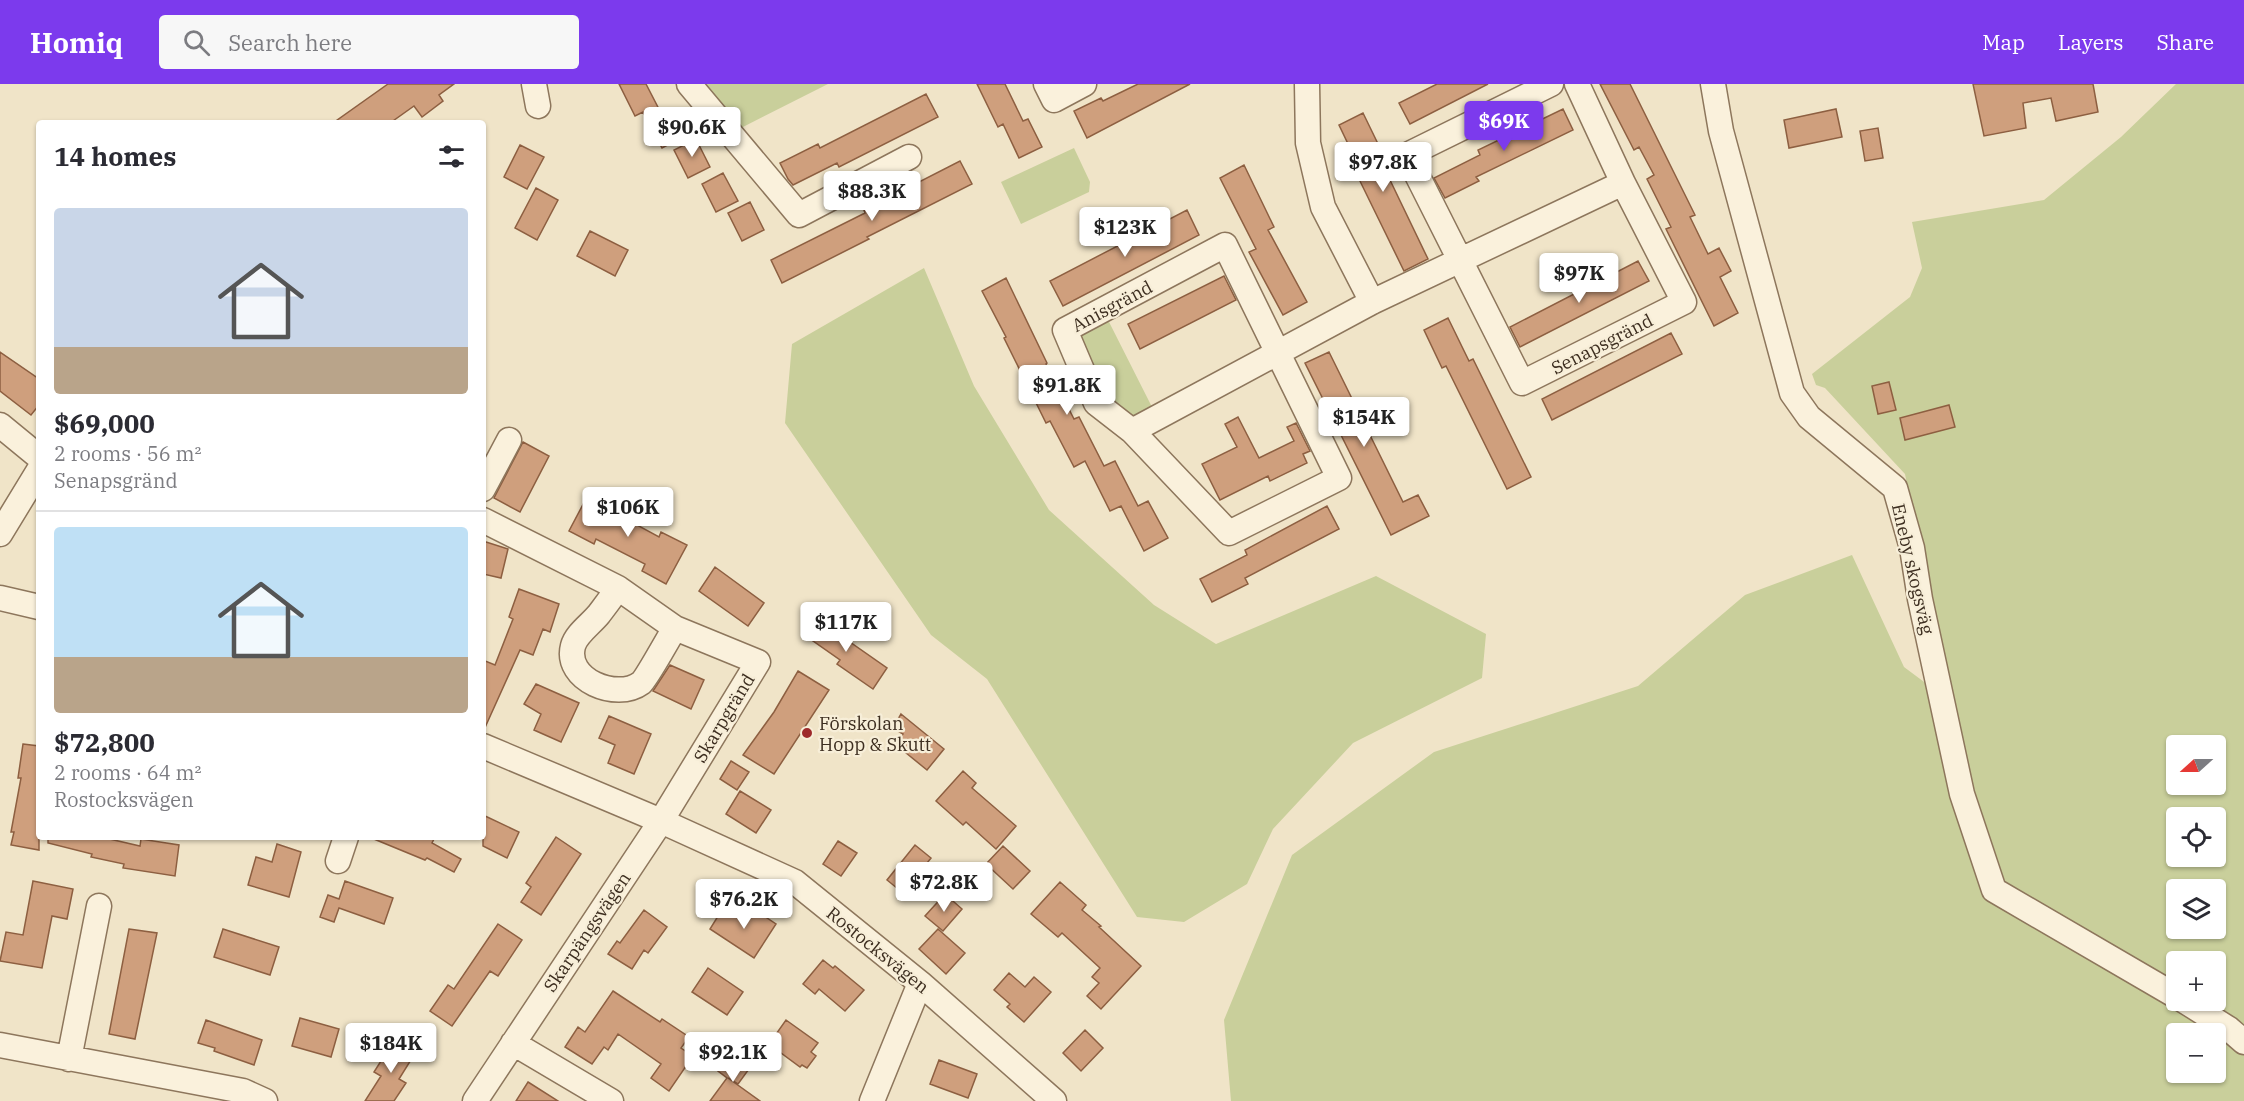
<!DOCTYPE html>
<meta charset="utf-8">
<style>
body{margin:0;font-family:"IBM Plex Serif",serif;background:#f7f7f7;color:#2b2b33;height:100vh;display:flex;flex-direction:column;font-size:22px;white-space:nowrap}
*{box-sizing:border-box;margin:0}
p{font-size:20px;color:#7c7c81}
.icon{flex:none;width:33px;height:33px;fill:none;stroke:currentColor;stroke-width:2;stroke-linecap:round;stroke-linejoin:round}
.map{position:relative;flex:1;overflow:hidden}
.details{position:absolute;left:36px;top:36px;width:450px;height:720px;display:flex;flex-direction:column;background:#fff;border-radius:6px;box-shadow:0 2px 4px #0004}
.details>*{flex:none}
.needle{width:39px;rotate:249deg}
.tools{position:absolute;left:2166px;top:651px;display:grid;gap:12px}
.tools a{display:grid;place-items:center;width:60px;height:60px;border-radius:6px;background:#fff;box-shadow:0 2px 4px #0004;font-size:30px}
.price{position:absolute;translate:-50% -51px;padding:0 14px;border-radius:6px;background:#fff;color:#222;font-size:20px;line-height:39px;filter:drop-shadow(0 2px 3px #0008)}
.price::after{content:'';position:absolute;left:50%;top:36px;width:18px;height:14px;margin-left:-9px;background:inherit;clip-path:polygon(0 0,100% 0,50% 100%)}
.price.selected{background:#7c3aed;color:#fff}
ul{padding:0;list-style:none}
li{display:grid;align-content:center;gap:12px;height:318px;padding:0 18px}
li+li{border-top:2px solid #e1e1e2}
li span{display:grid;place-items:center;height:186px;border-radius:6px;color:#555}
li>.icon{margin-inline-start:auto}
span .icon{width:108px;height:108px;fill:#fffc;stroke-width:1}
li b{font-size:26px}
h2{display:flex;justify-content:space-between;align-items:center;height:72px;padding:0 18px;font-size:26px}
header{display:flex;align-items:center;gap:36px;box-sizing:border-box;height:84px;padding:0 30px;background:#7c3aed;color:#fff}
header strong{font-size:28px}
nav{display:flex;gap:33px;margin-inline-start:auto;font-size:21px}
.search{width:420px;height:54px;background:#f7f7f7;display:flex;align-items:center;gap:15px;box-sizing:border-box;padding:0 21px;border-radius:6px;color:#7c7c81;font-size:22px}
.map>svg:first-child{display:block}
</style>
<header>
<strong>Homiq</strong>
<div class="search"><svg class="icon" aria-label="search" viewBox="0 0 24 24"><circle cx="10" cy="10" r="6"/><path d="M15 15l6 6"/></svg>Search here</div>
<nav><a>Map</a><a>Layers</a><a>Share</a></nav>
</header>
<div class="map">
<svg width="2244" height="1017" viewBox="0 0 2244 1017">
<rect width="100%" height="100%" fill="#f0e4c8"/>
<path fill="#c9cf9b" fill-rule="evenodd" d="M 695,0 L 828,0 L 739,45 Z
M 2176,0 L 2244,0 L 2244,1017 L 1231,1017 L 1224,936 L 1292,771 L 1434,668 L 1638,602 L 1745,511 L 1852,471 L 1904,583 L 1951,618 L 1905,390 L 1825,304 L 1816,301 L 1812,290 L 1910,213 L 1922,184 L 1912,138 L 2044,116 L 2121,53 ZM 2176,662 L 2216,662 L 2216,700 L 2176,700 ZM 2176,734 L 2216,734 L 2216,772 L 2176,772 ZM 2176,806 L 2216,806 L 2216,844 L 2176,844 ZM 2176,878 L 2216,878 L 2216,916 L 2176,916 ZM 2176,950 L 2216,950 L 2216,988 L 2176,988 Z
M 1074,64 L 1090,98 L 1089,108 L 1021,140 L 1001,98 Z
M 924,184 L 974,302 L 1049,426 L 1154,521 L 1216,560 L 1376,492 L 1486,550 L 1482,594 L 1353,659 L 1273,745 L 1247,800 L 1184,838 L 1137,833 L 987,595 L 931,551 L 785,339 L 792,260 Z
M 1106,232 L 1155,329 L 1137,338 L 1110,321 L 1081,255 L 1084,247 Z"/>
<path fill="#cf9f7d" stroke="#8d5f41" stroke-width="1.5" d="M 388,0 L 454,0 L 439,11 L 443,17 L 422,33 L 414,22 L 390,39 L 333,39 Z
M 619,0 L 646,0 L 661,29 L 669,25 L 683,53 L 662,64 L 643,28 L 635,32 Z
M 977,0 L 1005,0 L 1023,37 L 1028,35 L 1042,63 L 1019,74 L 1003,40 L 998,43 Z
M 1138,0 L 1190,0 L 1087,54 L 1074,27 L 1101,14 L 1103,17 Z
M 1437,0 L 1488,0 L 1410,40 L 1399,19 Z
M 1600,0 L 1630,0 L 1695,131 L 1690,133 L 1708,170 L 1719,164 L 1731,187 L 1720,193 L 1738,229 L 1714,242 L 1666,145 L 1671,143 L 1647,95 L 1654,91 L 1639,63 L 1634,66 Z
M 1973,0 L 2093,0 L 2098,28 L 2056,37 L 2051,14 L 2023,19 L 2026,44 L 1984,52 Z
M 926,10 L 938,33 L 839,83 L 837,79 L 793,101 L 788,95 L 780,79 L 818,60 L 820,64 Z
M 1563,25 L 1573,46 L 1476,93 L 1479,97 L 1445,114 L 1434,94 L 1480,71 L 1478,66 Z
M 1836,25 L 1842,53 L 1789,64 L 1784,36 Z
M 1363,29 L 1381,66 L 1377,69 L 1428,175 L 1404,187 L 1357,91 L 1362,89 L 1339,41 Z
M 1878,44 L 1883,74 L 1865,77 L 1860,47 Z
M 696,55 L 710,83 L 688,94 L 674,66 Z
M 520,61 L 544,73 L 527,105 L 504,93 Z
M 960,77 L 972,100 L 867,153 L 869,155 L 782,199 L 771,176 L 865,129 L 864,126 Z
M 1244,81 L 1274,143 L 1268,146 L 1307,218 L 1283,231 L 1249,168 L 1256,165 L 1220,94 Z
M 723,89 L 738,117 L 716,128 L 702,100 Z
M 536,104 L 558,116 L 537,156 L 515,144 Z
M 750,118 L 764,146 L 742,157 L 728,129 Z
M 1187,126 L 1199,151 L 1063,222 L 1050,197 Z
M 590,147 L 628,166 L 615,192 L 577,172 Z
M 1638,177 L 1649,197 L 1520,263 L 1510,243 Z
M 1224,192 L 1236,216 L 1140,265 L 1128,240 Z
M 1006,194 L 1047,279 L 1046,280 L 1074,335 L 1079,333 L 1104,382 L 1115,377 L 1138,422 L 1148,417 L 1168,454 L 1144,467 L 1121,422 L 1110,427 L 1085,377 L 1074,383 L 1050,337 L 1046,339 L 1004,254 L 1006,253 L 982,207 Z
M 1448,234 L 1469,277 L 1473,275 L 1531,393 L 1507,405 L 1446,282 L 1442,284 L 1424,246 Z
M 1671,249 L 1682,270 L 1552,336 L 1542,315 Z
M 0,268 L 39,295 L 39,321 L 31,331 L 0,307 Z
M 1329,268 L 1403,418 L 1418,411 L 1429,432 L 1391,451 L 1305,279 Z
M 1889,298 L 1896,326 L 1878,330 L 1872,302 Z
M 1949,321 L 1955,343 L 1905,356 L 1900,334 Z
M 1238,333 L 1259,374 L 1294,357 L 1287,343 L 1296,339 L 1310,367 L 1303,370 L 1307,379 L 1270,397 L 1268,392 L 1220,416 L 1202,380 L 1237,363 L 1225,340 Z
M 523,358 L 549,372 L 520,428 L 494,414 Z
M 589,409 L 613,422 L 611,427 L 659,453 L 661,448 L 687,461 L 666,500 L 642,487 L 645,480 L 596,455 L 594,460 L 569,447 Z
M 1327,422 L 1339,445 L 1245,494 L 1248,500 L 1212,518 L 1200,495 L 1247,471 L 1245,466 Z
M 483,457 L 508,465 L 501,494 L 483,490 Z
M 715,483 L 764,519 L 748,542 L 699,507 Z
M 519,505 L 559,520 L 550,548 L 543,545 L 533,571 L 520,566 L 483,648 L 483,576 L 495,581 L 513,535 L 509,533 Z
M 822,529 L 834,537 L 830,544 L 887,584 L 873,605 L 837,580 L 840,576 L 806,552 Z
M 670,581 L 704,596 L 691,625 L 653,607 Z
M 798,587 L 829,606 L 774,690 L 743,671 L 774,628 Z
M 536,600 L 579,619 L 561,658 L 534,646 L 541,630 L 524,620 Z
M 901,630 L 944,665 L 927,686 L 895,660 L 903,650 L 893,644 Z
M 609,632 L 651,650 L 634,690 L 608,679 L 615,661 L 599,654 Z
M 23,660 L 39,662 L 39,766 L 11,761 L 14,748 L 11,748 L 21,694 L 18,694 Z
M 731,677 L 749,688 L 737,706 L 720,695 Z
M 963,687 L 976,699 L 972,704 L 1016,742 L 996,765 L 966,738 L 963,741 L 936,717 Z
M 740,707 L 771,726 L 756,749 L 726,730 Z
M 483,731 L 519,748 L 507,774 L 483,762 Z
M 48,753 L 101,753 L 140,762 L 141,755 L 179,761 L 175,792 L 123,784 L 124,780 L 91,773 L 92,770 L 48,759 Z
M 369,753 L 435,753 L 432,759 L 461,775 L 454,788 L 427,774 L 425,776 Z
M 556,753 L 581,770 L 541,831 L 521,818 L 531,803 L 526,799 Z
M 838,757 L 857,769 L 841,792 L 823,780 Z
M 277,760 L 301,768 L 289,813 L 248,801 L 256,773 L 272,778 Z
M 915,761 L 931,774 L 903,809 L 887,796 Z
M 1003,762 L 1030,787 L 1013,805 L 986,780 Z
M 33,797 L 73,805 L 67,835 L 52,832 L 42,884 L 0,877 L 6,848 L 23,851 Z
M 345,797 L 393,814 L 384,840 L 339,824 L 334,838 L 320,833 L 328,811 L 339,815 Z
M 1060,798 L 1086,821 L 1082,826 L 1101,842 L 1099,843 L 1141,882 L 1101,925 L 1087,912 L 1099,899 L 1092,893 L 1100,884 L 1062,849 L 1058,853 L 1031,830 Z
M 945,810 L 962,825 L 943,847 L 925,832 Z
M 723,824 L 744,837 L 752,824 L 776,840 L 754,874 L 710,845 Z
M 644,826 L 667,843 L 648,869 L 644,866 L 632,885 L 608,870 L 617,857 L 620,859 Z
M 498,840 L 522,856 L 498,892 L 490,887 L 452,942 L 430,927 L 448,901 L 454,905 Z
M 129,845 L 157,849 L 135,955 L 109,950 Z
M 223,845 L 279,863 L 270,891 L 214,873 Z
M 938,845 L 965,869 L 946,890 L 919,865 Z
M 823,876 L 833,884 L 835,882 L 864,906 L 845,927 L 819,905 L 815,910 L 803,900 Z
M 708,884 L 743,908 L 727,931 L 692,908 Z
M 1009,889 L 1025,903 L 1034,893 L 1051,908 L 1024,938 L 1007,923 L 1010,920 L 994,906 Z
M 613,907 L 660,938 L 662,935 L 689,953 L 681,964 L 693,972 L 669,1007 L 651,994 L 661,980 L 618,950 L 608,966 L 604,963 L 592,980 L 565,963 L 578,943 L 585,948 Z
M 300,934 L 339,945 L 331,973 L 292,962 Z
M 206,936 L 262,956 L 254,981 L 214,967 L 215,964 L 198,959 Z
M 786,936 L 818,959 L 811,968 L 816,972 L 807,984 L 802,981 L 800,983 L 769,960 Z
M 1085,946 L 1103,964 L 1081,987 L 1063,969 Z
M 393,958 L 414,971 L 399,995 L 406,999 L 394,1017 L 365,1017 L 381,992 L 374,988 Z
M 730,971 L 749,985 L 738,1000 L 728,994 L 760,1017 L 710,1017 L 727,994 L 718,987 Z
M 939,976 L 977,990 L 968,1014 L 930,1000 Z
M 528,998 L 558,1017 L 516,1017 Z"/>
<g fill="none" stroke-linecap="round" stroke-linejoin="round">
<g stroke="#8d765c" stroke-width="27">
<path id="minor" d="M 534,0 L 538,22
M 689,0 L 799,131 L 909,73
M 1046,0 L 1054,16 L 1084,0
M 1307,0 L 1308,59 L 1323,123 L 1372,218
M 1551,0 L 1407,71 L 1522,299 L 1684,218 L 1623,99
M 1713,0 L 1721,47 L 1792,309 L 1809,333 L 1895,404 L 1912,464 L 1920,515 L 1962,710 L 1994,806 L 2176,912
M 1225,161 L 1339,394 L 1229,449 L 1132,347 L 1096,319 L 1065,246 Z
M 0,341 L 39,373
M 1132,347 L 1372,218 L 1623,99 L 1577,0
M 483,405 L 509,356
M 483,436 L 618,504
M 0,450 L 39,386
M 0,514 L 39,523
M 483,662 L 661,737 L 795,798 L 920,899 L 1054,1017
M 338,777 L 346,753
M 2183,916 L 2229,945 L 2244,958
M 513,959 L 611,1017
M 0,961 L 243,1007 L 265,1017
M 69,975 L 99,822
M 475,1017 L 661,737 L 758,578 L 675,544 L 618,504 C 612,513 605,522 599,530 C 591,540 576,550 573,562 C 564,596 617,617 641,599 C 647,594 669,553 675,544
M 872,1017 L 920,899"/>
</g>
<use href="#minor" stroke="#faf1dc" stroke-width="24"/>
</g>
<circle fill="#9e2a2b" stroke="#f7eed8" stroke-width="2" cx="807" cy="649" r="6"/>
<g text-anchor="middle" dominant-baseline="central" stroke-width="4.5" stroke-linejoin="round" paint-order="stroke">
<g font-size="18" fill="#3d2e20" stroke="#f7eed8">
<text transform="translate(1112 222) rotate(-28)">Anisgränd</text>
<text transform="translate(1602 260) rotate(-27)">Senapsgränd</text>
<text transform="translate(1913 485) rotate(77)">Eneby skogsväg</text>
<text transform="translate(724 634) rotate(-59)">Skarpgränd</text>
<text transform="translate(587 848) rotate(-56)">Skarpängsvägen</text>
<text transform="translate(878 866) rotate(39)">Rostocksvägen</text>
</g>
<g font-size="18" fill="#3d2e20" stroke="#f7eed8" text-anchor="start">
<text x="819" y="639">Förskolan<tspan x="819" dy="21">Hopp &amp; Skutt</tspan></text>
</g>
</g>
</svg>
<div class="tools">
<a><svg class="needle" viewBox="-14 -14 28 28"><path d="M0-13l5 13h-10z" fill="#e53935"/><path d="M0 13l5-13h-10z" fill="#7c7c81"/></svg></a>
<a><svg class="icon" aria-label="locate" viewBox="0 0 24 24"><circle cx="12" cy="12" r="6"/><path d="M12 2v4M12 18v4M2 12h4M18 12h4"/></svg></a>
<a><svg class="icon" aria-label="layers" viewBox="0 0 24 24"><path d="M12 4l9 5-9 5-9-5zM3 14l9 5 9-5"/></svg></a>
<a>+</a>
<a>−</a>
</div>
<b class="price selected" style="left:1504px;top:68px">$69K</b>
<b class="price" style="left:692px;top:74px">$90.6K</b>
<b class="price" style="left:1383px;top:109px">$97.8K</b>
<b class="price" style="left:872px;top:138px">$88.3K</b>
<b class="price" style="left:1125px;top:174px">$123K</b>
<b class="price" style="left:1579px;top:220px">$97K</b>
<b class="price" style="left:1067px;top:332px">$91.8K</b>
<b class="price" style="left:1364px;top:364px">$154K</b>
<b class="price" style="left:628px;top:454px">$106K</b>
<b class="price" style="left:846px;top:569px">$117K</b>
<b class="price" style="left:944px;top:829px">$72.8K</b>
<b class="price" style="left:744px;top:846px">$76.2K</b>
<b class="price" style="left:391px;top:990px">$184K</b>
<b class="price" style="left:733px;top:999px">$92.1K</b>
<section class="details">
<h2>14 homes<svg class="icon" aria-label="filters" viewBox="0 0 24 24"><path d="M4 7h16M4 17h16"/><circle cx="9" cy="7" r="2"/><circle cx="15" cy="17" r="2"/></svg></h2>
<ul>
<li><span style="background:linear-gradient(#c9d6e8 75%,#b9a48a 0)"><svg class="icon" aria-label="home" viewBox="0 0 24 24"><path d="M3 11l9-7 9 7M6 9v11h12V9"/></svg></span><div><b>$69,000</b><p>2 rooms · 56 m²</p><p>Senapsgränd</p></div></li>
<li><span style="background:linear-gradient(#bfe0f5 70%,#b9a48a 0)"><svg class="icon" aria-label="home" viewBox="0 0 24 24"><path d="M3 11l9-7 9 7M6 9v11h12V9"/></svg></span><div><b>$72,800</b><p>2 rooms · 64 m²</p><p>Rostocksvägen</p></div></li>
</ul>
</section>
</div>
